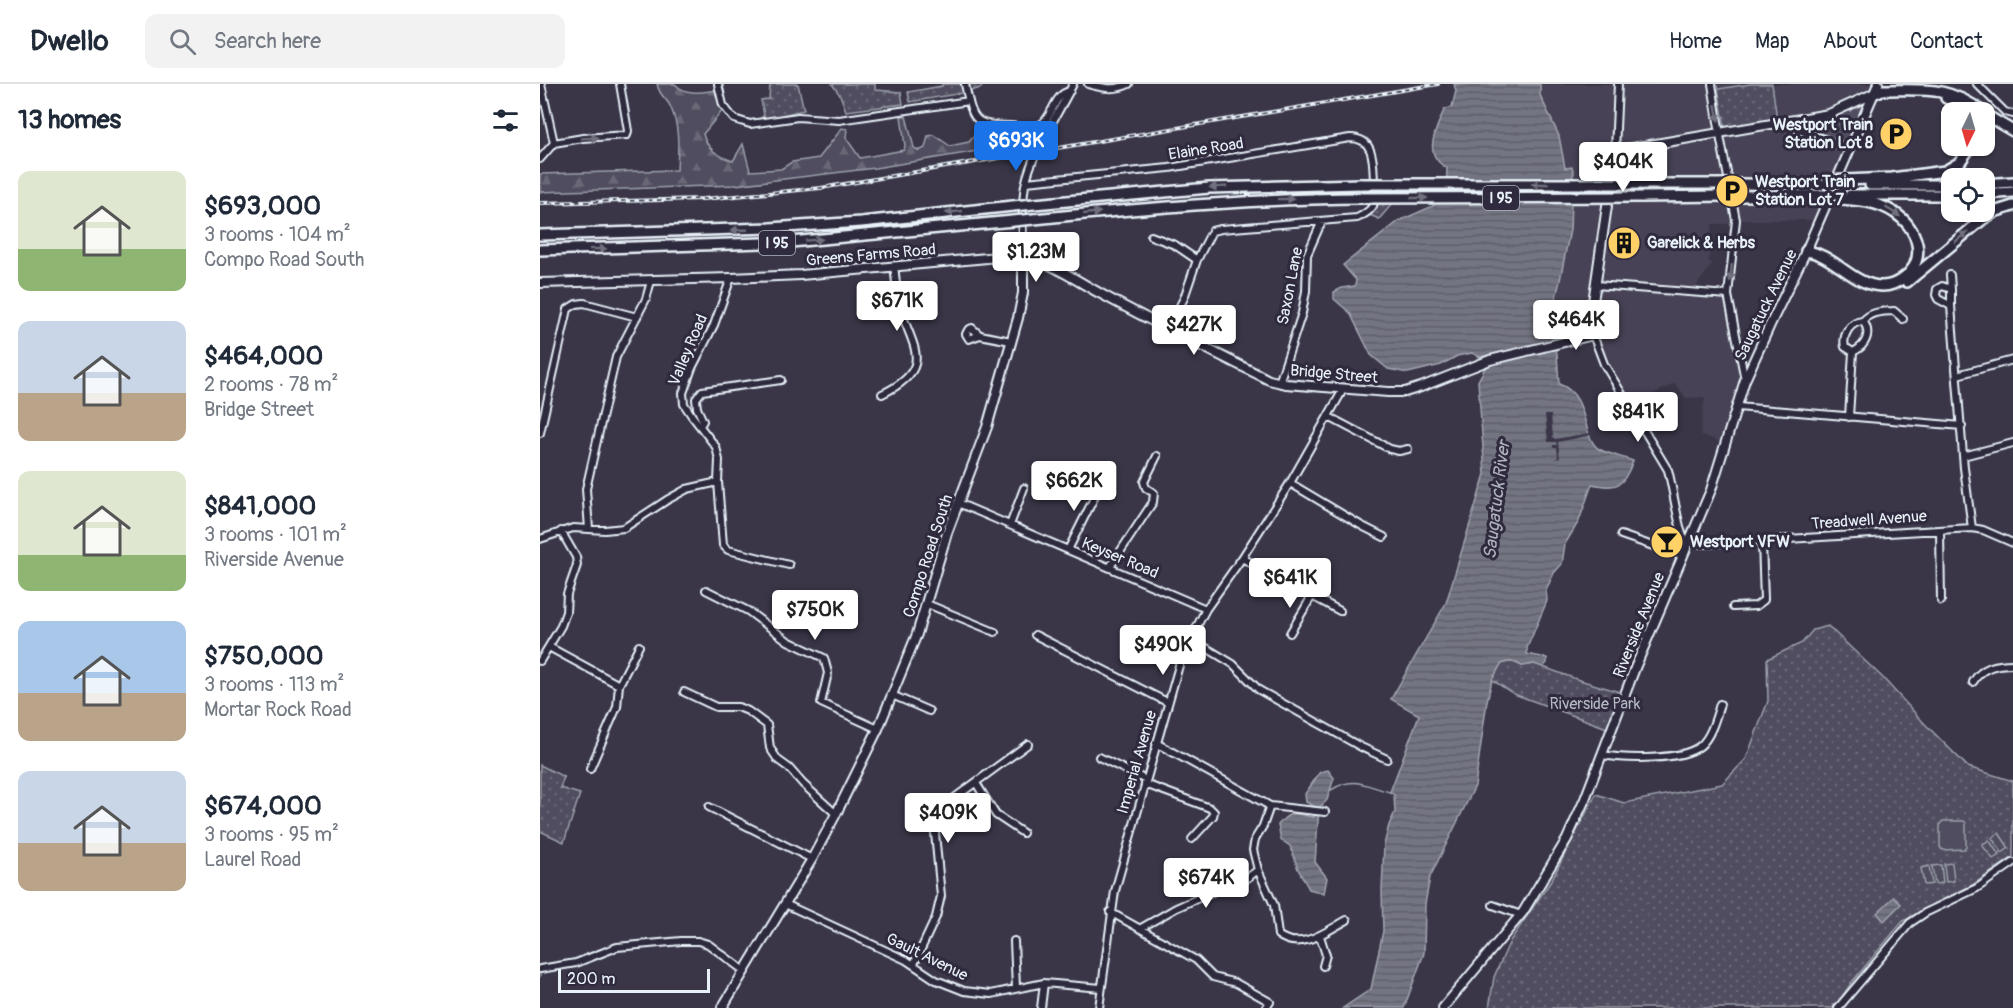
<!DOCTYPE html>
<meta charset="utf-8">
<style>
body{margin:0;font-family:Pangolin,sans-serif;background:#f2f2f3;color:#1f2937;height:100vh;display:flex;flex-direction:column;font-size:22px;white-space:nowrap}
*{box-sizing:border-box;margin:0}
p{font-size:20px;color:#747a83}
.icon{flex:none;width:33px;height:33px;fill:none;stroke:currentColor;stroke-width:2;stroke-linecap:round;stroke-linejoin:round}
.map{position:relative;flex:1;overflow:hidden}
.drawer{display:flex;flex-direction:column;background:#fff;width:540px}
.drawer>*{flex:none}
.needle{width:39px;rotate:185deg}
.controls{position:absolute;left:1401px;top:18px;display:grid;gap:12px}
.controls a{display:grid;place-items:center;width:54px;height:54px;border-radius:12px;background:#fff;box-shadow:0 2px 4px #0004;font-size:30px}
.scale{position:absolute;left:18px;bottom:15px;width:152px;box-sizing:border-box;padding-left:6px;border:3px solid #e8f1f8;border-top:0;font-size:16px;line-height:21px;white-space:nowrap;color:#e8f1f8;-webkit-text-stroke:4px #2f2a3d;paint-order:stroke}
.price{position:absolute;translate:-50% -51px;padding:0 14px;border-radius:6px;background:#fff;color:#222;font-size:20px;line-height:39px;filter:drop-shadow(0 2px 3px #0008)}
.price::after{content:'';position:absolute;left:50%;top:36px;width:18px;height:14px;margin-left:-9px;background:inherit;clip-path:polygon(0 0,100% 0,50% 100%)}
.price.active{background:#1a73e8;color:#fff}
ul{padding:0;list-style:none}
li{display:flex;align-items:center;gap:18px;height:150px;padding:0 18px}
li span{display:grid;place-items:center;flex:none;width:168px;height:120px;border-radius:12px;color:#555}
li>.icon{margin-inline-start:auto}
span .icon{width:72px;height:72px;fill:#fffc;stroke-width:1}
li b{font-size:26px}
h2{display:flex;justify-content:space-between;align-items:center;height:72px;padding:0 18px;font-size:26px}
header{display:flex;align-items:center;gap:36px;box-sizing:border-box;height:84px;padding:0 30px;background:#fff;border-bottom:2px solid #e0e1e3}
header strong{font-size:28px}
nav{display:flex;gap:33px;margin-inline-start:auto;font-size:21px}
.search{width:420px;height:54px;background:#f2f2f3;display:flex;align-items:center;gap:15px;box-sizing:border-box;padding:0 21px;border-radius:12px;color:#747a83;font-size:22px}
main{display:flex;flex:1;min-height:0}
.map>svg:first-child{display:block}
</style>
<header>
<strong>Dwello</strong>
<div class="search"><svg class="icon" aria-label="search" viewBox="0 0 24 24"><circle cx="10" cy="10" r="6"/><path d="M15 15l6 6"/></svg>Search here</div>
<nav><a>Home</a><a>Map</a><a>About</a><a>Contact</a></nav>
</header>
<main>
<section class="drawer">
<h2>13 homes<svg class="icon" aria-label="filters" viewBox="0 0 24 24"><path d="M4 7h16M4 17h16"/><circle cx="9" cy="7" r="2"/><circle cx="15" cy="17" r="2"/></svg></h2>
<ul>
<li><span style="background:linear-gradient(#dfe7d0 65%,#8fb573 0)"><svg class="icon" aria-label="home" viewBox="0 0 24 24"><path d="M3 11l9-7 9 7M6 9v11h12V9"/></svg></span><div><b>$693,000</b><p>3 rooms · 104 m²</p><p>Compo Road South</p></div></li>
<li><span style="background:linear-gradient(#c9d6e8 60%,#b9a48a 0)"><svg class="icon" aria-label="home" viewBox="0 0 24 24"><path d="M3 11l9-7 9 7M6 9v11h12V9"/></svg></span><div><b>$464,000</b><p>2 rooms · 78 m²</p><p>Bridge Street</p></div></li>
<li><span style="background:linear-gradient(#dfe7d0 70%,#8fb573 0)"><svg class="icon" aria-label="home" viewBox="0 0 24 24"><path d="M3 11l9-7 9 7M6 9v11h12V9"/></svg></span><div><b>$841,000</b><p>3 rooms · 101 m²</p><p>Riverside Avenue</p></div></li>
<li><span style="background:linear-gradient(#a9c7e8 60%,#b9a48a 0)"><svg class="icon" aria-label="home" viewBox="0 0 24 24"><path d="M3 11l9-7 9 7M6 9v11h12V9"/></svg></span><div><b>$750,000</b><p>3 rooms · 113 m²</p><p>Mortar Rock Road</p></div></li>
<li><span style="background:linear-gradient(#c9d6e8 60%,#b9a48a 0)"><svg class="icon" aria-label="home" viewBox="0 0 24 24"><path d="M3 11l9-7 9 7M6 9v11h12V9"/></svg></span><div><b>$674,000</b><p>3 rooms · 95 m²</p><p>Laurel Road</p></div></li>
</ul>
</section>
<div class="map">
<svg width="1473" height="924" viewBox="0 0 1473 924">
<defs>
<pattern id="grass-dots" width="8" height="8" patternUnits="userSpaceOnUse" patternTransform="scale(1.5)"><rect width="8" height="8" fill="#504e5f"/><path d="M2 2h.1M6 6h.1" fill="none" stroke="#696877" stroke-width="1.8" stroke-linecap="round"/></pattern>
<pattern id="forest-firs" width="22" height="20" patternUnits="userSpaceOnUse" patternTransform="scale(1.5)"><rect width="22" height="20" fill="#504e5f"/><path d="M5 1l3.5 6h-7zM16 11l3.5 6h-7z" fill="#696877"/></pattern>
<pattern id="water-rules" width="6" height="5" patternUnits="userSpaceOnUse" patternTransform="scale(1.5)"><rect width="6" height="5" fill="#737482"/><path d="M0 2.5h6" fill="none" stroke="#5f6069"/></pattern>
</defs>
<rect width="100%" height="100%" fill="#3a3648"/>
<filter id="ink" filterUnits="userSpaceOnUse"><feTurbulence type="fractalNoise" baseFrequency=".0167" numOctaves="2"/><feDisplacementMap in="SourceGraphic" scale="12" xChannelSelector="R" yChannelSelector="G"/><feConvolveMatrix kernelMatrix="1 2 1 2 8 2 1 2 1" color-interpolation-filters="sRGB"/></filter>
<g filter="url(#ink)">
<path fill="#464354" d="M 1000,0 L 1338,0 L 1280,136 L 1196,136 L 1196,140 L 1172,140 L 1169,178 L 1173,179 L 1154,205 L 1184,208 L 1188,211 L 1205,296 L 1186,359 L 1160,351 L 1165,313 L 1146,314 L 1135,299 L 1090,322 L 1072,294 L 1053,251 L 1015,259 L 1012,255 L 1009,241 L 1019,201 L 1032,129 L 1032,84 L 1025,85 L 1019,52 L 1000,11 Z"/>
<path fill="url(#grass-dots)" stroke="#9ca0ac" stroke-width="1.5" d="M 230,0 L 258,0 L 264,26 L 219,36 L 224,31 L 221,16 L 229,15 Z
M 292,0 L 335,0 L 335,6 L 361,8 L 363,20 L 306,27 L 300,11 Z
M 402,0 L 443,0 L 441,4 L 422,9 L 370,18 L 368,8 L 402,2 Z
M 1210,0 L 1232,0 L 1237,35 L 1185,43 L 1178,5 Z
M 1323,19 L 1308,59 L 1261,42 L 1261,40 L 1289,34 Z
M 833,114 L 848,116 L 853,119 L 839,135 L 823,128 Z
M 1288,542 L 1342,593 L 1385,640 L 1428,683 L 1473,697 L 1473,773 L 1432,801 L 1363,837 L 1312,898 L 1294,924 L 949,924 L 954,893 L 970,857 L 1011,797 L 1056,710 L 1084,719 L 1182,700 L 1206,675 L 1228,617 L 1227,575 L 1262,559 L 1273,546 Z
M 968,578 L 974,578 L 982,582 L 995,580 L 1036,595 L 1080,608 L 1067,644 L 974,610 L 952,596 L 961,580 Z
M 0,681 L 24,693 L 20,704 L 40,710 L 24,758 L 0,747 Z"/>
<path fill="url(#forest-firs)" stroke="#9ca0ac" stroke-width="1.5" d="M 117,0 L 135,0 C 146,12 162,8 176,6 L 182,27 L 163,50 C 167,65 178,72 193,77 L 203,60 L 210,87 L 241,85 L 252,78 L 279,74 L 302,44 L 307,45 L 306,54 L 320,74 L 364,66 L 365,62 L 361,32 L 366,32 L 374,64 L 379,67 L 385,64 L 388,52 L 394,51 L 410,62 L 429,58 L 434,52 L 436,42 L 486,45 L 486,49 L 494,49 L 510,35 L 498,57 L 335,84 L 195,101 L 0,108 L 0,90 L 137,86 C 138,64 140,45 131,24 C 127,13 120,14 117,0 Z"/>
<path fill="#504e5f" stroke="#9ca0ac" stroke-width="1.5" d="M 1403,737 L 1424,737 L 1426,739 L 1426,762 L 1424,765 L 1403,766 L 1400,763 L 1400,740 Z
M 1459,749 L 1469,764 L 1462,769 L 1452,754 Z
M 1449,756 L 1459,771 L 1453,775 L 1442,761 Z
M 1412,779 L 1414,797 L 1406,798 L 1404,780 Z
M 1401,781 L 1403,799 L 1395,800 L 1392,782 Z
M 1389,782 L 1392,800 L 1384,801 L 1381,784 Z"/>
<path fill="url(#water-rules)" stroke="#a2a6b1" stroke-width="1.5" d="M 914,0 L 1000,0 L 1000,11 L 1019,52 L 1025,84 L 1032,83 L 1034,89 L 1032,94 L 1030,146 L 1019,201 L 1009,241 L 1017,270 L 1019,300 C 1050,311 1041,354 1059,365 C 1067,370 1083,373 1093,377 C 1083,403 1078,405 1052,400 L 1039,437 L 1025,460 L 1022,480 L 1014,489 L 1006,506 L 1007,517 L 987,564 L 987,570 L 1007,574 L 1007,579 L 1003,583 L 994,580 L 982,582 L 974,578 L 967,578 L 961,580 L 952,596 L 947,617 L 935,702 L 890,793 L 885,820 L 884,869 L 864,924 L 803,924 L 831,905 L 843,847 L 842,806 L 844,761 L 849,741 L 855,728 L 854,711 L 850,708 L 879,631 L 851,615 L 906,519 L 945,390 L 938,297 L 945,284 L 952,280 L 949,271 L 940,273 L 932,269 L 917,272 L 901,281 L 868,289 L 848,285 L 831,271 L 810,229 L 794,215 L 794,208 L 802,204 L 815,202 L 816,196 L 803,181 L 859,137 L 893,122 L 906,108 L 907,84 C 882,70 895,48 904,26 L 912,23 L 916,7 Z
M 788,686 L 794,694 L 787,716 L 779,724 L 775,778 L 787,794 L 784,809 L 769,805 L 758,785 L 750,762 L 741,756 L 738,741 C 752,724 755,731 774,733 L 775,723 L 766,718 L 765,710 L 780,688 Z
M 1354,813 L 1361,820 L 1344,837 L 1337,829 Z"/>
<path fill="#3a3648" d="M 903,93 L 1036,93 L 1035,120 L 888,121 L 903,106 Z
M 1005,331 L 1011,331 L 1013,353 L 1015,355 L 1050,349 L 1051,351 L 1018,358 L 1020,374 L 1015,375 L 1018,373 L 1017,364 L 1013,364 L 1013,361 L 1017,361 L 1016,358 L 1008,358 Z"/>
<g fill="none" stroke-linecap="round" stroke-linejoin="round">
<path stroke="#a2a6b1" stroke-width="1.5" d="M 791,706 C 815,691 825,702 850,708
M 0,889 L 0,893"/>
<g stroke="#e8f1f8" stroke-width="10">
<path id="minor" d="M 1,0 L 14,59
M 178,0 L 183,21 L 194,35 L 210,40 L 258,33 L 299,36 L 429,17
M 425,0 C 433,38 433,41 472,42 C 480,43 492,45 500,41 C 514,33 512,11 530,7
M 548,0 C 563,4 574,7 589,0
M 1172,0 L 1181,57 L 1196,136 L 1188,211 L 1205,296
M 1437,0 L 1465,28 L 1473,30
M 1247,37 L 1258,46 L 1310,65
M 1075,67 L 1078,0
M 0,75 L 14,59 L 43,54 L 87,51 L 88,47 L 80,0
M 486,98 L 629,84 L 810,54 C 836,54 833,80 834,100 C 834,106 835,114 834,119 C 832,127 823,131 817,134 L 681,145 L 672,147 L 657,176 L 644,214 L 628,245
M 611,152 L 635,161 L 657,176
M 483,172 C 483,149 481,124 485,101 C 493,65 517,33 533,0
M 1410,191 L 1411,205
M 191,194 L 174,241 L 152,284 L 143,309 L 144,320 L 152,332 L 176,363 L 179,376 L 178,398 L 183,461 L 188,466 L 249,481
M 1056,201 L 1188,211
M 1411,222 L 1398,215 L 1396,211 L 1397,205 L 1402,202 L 1411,205 L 1411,222 L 1424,384 L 1432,444
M 1323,237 C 1331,227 1342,228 1354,227 L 1363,235
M 440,251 L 432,244 L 428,246 L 426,250 L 429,255 L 440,251 L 471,257
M 1053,251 L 1064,280 L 1128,386 C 1132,399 1139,448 1144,454 C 1149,459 1156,459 1163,460 L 1432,444 L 1443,446 L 1473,459
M 1417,291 L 1473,276
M 739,299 L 762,229 L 766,207 L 767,171 L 782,137
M 342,310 C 400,282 368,260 358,216 C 356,205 356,194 354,183
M 1198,323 L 1422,342
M 789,333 L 850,365 L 859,367 L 868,365
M 1309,333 L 1313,268 L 1305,263 C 1302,251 1310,238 1323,237 C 1332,249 1326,262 1313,268
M 160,342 L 163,337 L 157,324 L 156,315 L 162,307 L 241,296
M 0,349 L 28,225 L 36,220 L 44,219 L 97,233
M 1423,372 L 1473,359
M 750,399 L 822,442 L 844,453
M 418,419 L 666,525
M 470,441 L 484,404
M 49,445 L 46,405 L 76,273 L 106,215 L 111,197
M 1400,446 L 1401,517
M 1081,451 L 1142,472
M 0,455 L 33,444 L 65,446 L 84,444 L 127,416 L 147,405 L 178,398
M 528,466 L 561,400
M 702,474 L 800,527
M 570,483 L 613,418 L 614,409 L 606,404 L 604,398 L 617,372
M 166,506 L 208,527 L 248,557 L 284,574 L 288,589 L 281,619 L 338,645
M 387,520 L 455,548
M 1193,523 L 1216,522 L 1224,516 L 1222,457
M 750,549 L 772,512
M 495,551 L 627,618
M 650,554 L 693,580 L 719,606 L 821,663 L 847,675
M 9,563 L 79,601
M 0,577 L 21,542 L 26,528 L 27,510 L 37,481 L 36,473 L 21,447
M 1433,598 C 1442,583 1456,580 1473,580
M 79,601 L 99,562
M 144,608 L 176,623 L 198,623 L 208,627 L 227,641 L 230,664 L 238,676 L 249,684 L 263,700 L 296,730
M 352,611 L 389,627
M 616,659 L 730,722 L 785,728
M 1062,671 C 1085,675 1141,677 1160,662 C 1171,653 1176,633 1180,620
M 559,673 L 606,696
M 50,685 L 77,623 L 79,601
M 436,699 L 456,731 L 483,749
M 605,700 L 670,724 L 674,728 L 673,732 L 652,755
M 730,722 L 723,742 L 715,755 L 713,766 L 718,786 L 734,821 L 738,851 C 760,868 787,847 807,836
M 169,723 L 272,775
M 245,820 L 366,876 L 396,896 L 424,907 L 451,910 L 504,899 L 561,904
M 953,821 L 981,831
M 570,828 L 656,876 L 673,893 L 696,899 L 730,918 L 726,924
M 601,844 L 636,824 L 679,805 L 702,798 L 718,786
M 780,852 L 786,871 L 783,882
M 474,857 L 476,904
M 374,880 L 396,833 L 401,812 L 395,749 L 399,733 L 413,715 L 488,660
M 0,885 L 36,879 L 77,863 L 141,857 L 158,857 L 168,860 L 203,886
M 501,924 L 504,899
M 559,924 L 575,807 L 642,571 L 666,525 L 702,474 L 750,399 L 804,304
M 1298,924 L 1370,839 L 1385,829 L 1437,804 L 1473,779"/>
</g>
<g stroke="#e8f1f8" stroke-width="12">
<path id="major" d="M 0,199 L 191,194 L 261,191 L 480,171 C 511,177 536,197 563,211 C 618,241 674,268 729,296 L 746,300 L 848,308 L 865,308 L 881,303 L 950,276 L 1053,251 L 1053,218 L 1075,67 L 1289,30 L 1335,9
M 182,924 L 272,775 L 296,730 L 338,645 L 377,550 L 407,449 L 447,343 L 478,234 L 483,209 L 483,172
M 903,924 L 983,828 L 1027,755 L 1045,715 L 1095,584 L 1171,406 L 1205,296 L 1230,241 L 1266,167 L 1338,0"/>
</g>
<g stroke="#e8f1f8" stroke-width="14">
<path id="highway" d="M 1335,9 L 1342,6 C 1384,6 1407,1 1443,28
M 1406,14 L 1416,18 L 1426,28
M 1444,30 L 1473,47
M 1305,96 L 1352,94 L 1405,87 L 1420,78 L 1431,62
M 1101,100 L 1182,100
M 1198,100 L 1287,101
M 1444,100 L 1473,98
M 1330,101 L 1412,101
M 1444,110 L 1473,108
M 1310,111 L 1412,111
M 1200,112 L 1283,111
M 1101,113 L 1185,112
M 494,120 L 669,104 L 821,100
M 494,135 C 603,124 711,115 821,114
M 0,151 L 230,144 L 321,138 L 473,122
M 0,166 L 251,158 L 473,137
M 1266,167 C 1294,170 1313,202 1342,202 C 1349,202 1357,199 1363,194 C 1389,176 1377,143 1355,129 C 1337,117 1316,116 1297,115
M 1367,198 L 1443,135 L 1457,127 L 1473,122"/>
</g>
<use href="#minor" stroke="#2f2a3d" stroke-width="6"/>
<use href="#major" stroke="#2f2a3d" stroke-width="8"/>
<use href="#highway" stroke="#2f2a3d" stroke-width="9"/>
<g stroke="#e8f1f8" stroke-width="4">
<path id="rail" d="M 0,119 L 163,115 L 281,104 L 898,0"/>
</g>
<use href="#rail" stroke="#2f2a3d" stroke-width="1.5" stroke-dasharray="4.5" stroke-linecap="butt"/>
<g stroke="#e8f1f8" stroke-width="14" stroke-linecap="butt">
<path id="highway-bridge" d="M 1288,97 L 1305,96
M 821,100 L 1101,100
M 1182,100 L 1198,100
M 1283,111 L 1298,111
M 1185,112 L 1200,112
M 821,114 L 1101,113
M 473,122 L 494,120
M 473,137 L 494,135"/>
</g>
<use href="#highway-bridge" stroke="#2f2a3d" stroke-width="9"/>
</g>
<defs><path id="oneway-solid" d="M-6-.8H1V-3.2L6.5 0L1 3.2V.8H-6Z" transform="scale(1.5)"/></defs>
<g fill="#70707e">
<use href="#oneway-solid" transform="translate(1177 29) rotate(80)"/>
<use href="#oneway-solid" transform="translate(50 54) rotate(-3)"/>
<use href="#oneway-solid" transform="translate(1000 100) rotate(180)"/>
<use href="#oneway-solid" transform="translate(678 103) rotate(177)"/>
<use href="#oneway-solid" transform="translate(879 114)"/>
<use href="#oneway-solid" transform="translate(746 115) rotate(-1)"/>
<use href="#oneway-solid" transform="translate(414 128) rotate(174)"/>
<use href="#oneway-solid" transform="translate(1353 128) rotate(32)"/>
<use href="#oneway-solid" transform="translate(552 129) rotate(-6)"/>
<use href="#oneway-solid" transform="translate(199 146) rotate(178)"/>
<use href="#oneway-solid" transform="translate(1421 153) rotate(-40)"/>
<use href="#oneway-solid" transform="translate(274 156) rotate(-4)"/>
<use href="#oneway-solid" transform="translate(58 165) rotate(-1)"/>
<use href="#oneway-solid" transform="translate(1191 189) rotate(96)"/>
</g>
</g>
<defs>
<g id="parking-disc" transform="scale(1.725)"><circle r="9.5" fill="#ffd166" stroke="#2f2a3d"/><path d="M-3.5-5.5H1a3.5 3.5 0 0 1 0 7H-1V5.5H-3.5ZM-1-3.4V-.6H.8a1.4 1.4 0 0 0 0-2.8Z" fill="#111"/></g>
<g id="building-disc" transform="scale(1.725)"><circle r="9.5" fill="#ffd166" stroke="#2f2a3d"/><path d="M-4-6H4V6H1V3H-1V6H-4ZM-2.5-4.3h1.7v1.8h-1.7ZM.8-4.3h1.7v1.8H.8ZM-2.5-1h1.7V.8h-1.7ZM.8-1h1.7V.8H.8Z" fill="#111"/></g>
<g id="bar-disc" transform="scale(1.725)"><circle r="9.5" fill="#ffd166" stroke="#2f2a3d"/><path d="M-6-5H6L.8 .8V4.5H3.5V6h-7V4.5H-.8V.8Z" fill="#111"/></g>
</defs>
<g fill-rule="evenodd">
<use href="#parking-disc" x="1356" y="50"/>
<use href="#parking-disc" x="1192" y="107"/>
<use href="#building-disc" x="1084" y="159"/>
<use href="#bar-disc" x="1127" y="458"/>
</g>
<g text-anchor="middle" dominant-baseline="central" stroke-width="6" stroke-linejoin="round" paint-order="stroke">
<g fill="#2f2a3d" stroke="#b0b5c0" stroke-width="1.5">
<rect x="943" y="102" width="36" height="24" rx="4.5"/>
<rect x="219" y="147" width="36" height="24" rx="4.5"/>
</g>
<g font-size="15" font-weight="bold" fill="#e8f1f8">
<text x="961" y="114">I 95</text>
<text x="237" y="159">I 95</text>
</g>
<g font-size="16" font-weight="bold" fill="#e8f1f8" stroke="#2f2a3d" text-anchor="start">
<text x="1333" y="41" text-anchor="end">Westport Train<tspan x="1333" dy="18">Station Lot 8</tspan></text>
<text x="1215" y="98">Westport Train<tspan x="1215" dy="18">Station Lot 7</tspan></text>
<text x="1107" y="159">Garelick &amp; Herbs</text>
<text x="1150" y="458">Westport VFW</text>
</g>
<g font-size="16" fill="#e8f1f8" stroke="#2f2a3d">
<text transform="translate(666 65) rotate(-9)">Elaine Road</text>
<text transform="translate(331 171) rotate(-5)">Greens Farms Road</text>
<text transform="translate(750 202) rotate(-79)">Saxon Lane</text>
<text transform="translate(1226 221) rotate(-64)">Saugatuck Avenue</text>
<text transform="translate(148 266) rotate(-67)">Valley Road</text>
<text transform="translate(794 290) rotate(5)">Bridge Street</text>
<text transform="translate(1329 436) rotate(-4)">Treadwell Avenue</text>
<text transform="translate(388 472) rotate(-72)">Compo Road South</text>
<text transform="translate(580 474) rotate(23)">Keyser Road</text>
<text transform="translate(1099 541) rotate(-68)">Riverside Avenue</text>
<text transform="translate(597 678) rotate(-74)">Imperial Avenue</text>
<text transform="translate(387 873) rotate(26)">Gault Avenue</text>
</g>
<g font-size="16" fill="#b3b8c2" stroke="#2f2a3d">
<text x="1055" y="620">Riverside Park</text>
</g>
<g font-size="18" font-style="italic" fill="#aeb2bd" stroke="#2f2a3d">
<text transform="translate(957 416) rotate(-83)">Saugatuck River</text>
</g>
</g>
</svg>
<div class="controls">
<a><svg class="needle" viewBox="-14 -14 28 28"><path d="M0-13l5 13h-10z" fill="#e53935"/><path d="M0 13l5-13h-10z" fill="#747a83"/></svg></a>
<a><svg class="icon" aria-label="locate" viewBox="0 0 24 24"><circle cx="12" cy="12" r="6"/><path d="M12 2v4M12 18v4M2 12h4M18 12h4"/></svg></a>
</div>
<div class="scale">200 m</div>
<b class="price active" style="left:476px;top:88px">$693K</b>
<b class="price" style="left:1083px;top:109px">$404K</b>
<b class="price" style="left:496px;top:199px">$1.23M</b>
<b class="price" style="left:357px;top:248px">$671K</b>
<b class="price" style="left:1036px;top:267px">$464K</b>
<b class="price" style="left:654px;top:272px">$427K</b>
<b class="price" style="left:1098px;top:359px">$841K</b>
<b class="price" style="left:534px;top:428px">$662K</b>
<b class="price" style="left:750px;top:525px">$641K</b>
<b class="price" style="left:275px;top:557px">$750K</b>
<b class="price" style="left:623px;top:592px">$490K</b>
<b class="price" style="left:408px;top:760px">$409K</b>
<b class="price" style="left:666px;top:825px">$674K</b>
</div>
</main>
